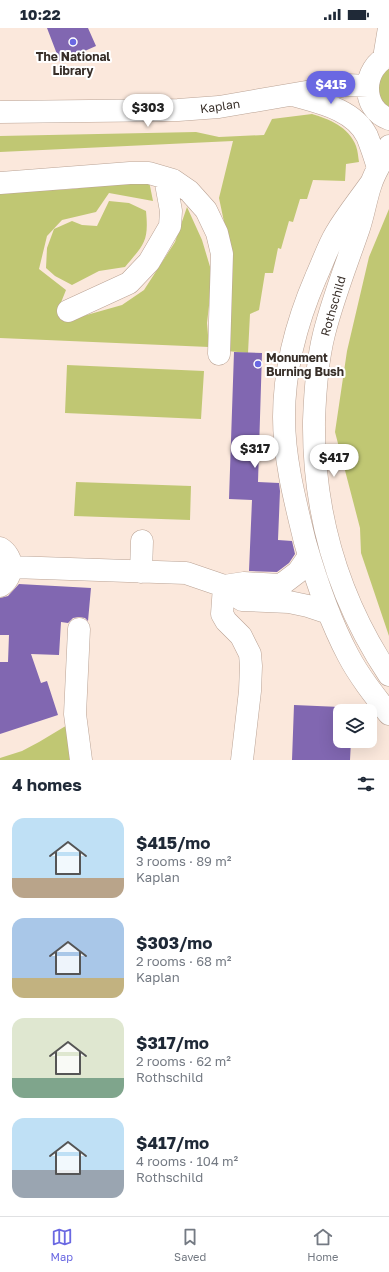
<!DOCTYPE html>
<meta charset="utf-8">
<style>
body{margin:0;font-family:"Golos Text",sans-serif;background:#f6f6f7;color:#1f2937;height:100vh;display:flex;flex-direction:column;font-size:15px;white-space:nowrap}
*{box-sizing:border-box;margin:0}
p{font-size:13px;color:#747a83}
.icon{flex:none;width:22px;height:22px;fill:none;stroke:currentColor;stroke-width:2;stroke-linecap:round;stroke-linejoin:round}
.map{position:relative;height:732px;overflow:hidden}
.side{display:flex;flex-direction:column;background:#fff;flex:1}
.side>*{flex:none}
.controls{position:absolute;left:333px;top:676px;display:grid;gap:8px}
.controls a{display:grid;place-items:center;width:44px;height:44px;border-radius:8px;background:#fff;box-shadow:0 4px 16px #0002;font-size:20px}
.price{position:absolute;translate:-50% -34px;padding:0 9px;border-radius:14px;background:#fff;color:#222;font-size:13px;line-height:26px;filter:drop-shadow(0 1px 2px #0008)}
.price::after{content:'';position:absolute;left:50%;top:24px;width:12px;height:9px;margin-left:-6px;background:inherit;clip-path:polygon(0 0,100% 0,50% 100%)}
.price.selected{background:#6a68e2;color:#fff}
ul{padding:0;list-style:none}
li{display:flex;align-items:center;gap:12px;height:100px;padding:0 12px}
li span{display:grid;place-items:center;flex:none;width:112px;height:80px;border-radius:12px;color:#555}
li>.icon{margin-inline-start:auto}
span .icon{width:48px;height:48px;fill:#fffc;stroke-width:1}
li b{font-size:17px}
h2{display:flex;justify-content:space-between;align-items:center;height:48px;padding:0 12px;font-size:17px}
.status{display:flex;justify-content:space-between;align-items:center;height:28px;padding:0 20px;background:#fff;direction:ltr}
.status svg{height:11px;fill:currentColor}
.tab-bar{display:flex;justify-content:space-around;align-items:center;height:56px;border-top:1px solid #e0e1e3;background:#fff;font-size:11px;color:#747a83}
.tab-bar a{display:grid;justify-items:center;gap:2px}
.tab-bar .selected{color:#6a68e2}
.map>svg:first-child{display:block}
</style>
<div class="status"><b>10:22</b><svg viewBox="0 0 49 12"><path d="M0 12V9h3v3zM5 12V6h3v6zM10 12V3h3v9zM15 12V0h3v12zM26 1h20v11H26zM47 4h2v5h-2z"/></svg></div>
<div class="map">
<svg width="389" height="732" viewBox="0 0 389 732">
<rect width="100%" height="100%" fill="#fbe8dc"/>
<path fill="#c0c773" d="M 389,38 L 389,81 L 382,75 L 378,67 L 379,50 Z
M 312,86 C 329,91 349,99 356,118 C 358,123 358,129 359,134 L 346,136 L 345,153 L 313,152 L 307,171 L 300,171 L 293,194 L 289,193 L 281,221 L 278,220 L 273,245 L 265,245 L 259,282 L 250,286 L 248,325 L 227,323 L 228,213 L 219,170 L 233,113 L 0,124 L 0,108 L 196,104 L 219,109 L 264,107 L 272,91 Z
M 126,153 L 149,153 L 153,173 L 109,165 L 96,184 L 62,192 L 47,208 L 39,241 L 66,262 L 58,282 L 69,292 L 122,277 L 144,262 L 175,214 L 187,179 L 202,212 L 211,242 L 210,269 L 207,295 L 209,319 L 0,310 L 0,164 L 73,161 Z
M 109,173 L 129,175 L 146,183 C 149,214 144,216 125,239 L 99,243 L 72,257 L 55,248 L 46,240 L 47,220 L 54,201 L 72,193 L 82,197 L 97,198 Z
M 389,181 L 389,608 L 361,525 L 360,500 L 335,404 L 347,323 L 369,229 Z
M 67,337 L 204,343 L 201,391 L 65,385 Z
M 76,454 L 191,458 L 190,492 L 74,488 Z
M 69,696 L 72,732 L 0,732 L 0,730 L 22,723 L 39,714 Z"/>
<path fill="#8167b1" d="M 47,0 L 88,0 L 96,18 L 60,34 Z
M 234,324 L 262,325 L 258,454 L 279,455 L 280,463 L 278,512 L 292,513 L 295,526 L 289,535 L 277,544 L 249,543 L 252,472 L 229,471 Z
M 19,556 L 91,560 L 88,593 L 85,590 L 79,589 L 73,590 L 68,595 L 61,594 L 59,627 L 31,626 L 41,655 L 47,653 L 58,687 L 0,706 L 0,634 L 8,634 L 9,607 L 0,607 L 0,570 L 8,568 Z
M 294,677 L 340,679 L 340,713 L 351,713 L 350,732 L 292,732 Z"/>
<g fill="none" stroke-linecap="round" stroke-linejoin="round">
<g stroke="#baa395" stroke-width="23">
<path id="minor" d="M 389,28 C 362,39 360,81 389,91
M 384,30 L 389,0
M 296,68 C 321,75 354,82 367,108 C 371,118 375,130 378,140
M 0,84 L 178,82 L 219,79 L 347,57 L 368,58
M 389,118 C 384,131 375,143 371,156 C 366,170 364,185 359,200 C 347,235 333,270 324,306 C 317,334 315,364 314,393 C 313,486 337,569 389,647
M 0,155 L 130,145 L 149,145 L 173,152 L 189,163 L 206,182 L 217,205 L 222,226 L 219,326
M 371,155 C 359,172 346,188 336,205 C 328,218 323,234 316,249 C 297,293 284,340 284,389 C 284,431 295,473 305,514 C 316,552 329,591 348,627 C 359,648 374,667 389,686
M 68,283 L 129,255 L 149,234 L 170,198 L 171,183 L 165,150
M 0,520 C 15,529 14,549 0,558
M 12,539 L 186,545 L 224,558 L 242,572 L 289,574 L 308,578 L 329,585
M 141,544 L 142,513
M 224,558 L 222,586 L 226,593 L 241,608 L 250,626 L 251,638 L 250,663 L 242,732
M 224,558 L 244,555 L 281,557 L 298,544 L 309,528
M 79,601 L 75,686 L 81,732"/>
</g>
<use href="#minor" stroke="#fff" stroke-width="22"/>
</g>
<g fill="#6a68e2" stroke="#fff" stroke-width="1.5">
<circle cx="73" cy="14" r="4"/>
<circle cx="258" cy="336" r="4"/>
</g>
<g text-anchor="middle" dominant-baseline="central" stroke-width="4" stroke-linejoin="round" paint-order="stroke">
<g font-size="12" font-weight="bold" fill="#382f29" stroke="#fff">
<text x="73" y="28">The National<tspan x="73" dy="14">Library</tspan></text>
<text x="266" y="329" text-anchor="start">Monument<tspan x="266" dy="14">Burning Bush</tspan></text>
</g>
<g font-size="12" fill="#382f29" stroke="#fff">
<text transform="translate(220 78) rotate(-8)">Kaplan</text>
<text transform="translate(333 278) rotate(-74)">Rothschild</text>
</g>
</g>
</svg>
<div class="controls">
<a><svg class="icon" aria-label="layers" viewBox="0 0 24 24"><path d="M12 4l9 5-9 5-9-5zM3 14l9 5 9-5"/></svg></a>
</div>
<b class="price selected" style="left:331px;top:77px">$415</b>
<b class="price" style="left:148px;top:100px">$303</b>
<b class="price" style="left:255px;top:441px">$317</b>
<b class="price" style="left:334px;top:450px">$417</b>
</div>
<section class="side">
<h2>4 homes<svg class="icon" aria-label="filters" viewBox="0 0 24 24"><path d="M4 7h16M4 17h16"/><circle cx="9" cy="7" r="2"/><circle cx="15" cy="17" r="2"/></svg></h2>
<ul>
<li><span style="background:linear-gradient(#bfe0f5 75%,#b9a48a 0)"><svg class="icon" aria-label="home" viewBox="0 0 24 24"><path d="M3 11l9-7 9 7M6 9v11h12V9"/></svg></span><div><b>$415/mo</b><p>3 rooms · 89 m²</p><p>Kaplan</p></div></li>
<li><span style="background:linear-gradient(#a9c7e8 75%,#c2b280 0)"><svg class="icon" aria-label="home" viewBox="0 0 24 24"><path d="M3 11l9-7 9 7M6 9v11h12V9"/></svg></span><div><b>$303/mo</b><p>2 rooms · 68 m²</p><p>Kaplan</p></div></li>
<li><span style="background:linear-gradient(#dfe7d0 75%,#7fa58c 0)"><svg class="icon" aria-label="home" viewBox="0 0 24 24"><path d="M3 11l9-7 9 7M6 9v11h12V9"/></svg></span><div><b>$317/mo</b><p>2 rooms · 62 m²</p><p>Rothschild</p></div></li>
<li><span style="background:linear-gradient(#bfe0f5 65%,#9aa5b1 0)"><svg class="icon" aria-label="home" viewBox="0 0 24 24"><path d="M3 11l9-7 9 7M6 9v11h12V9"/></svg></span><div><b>$417/mo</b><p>4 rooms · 104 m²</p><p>Rothschild</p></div></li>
</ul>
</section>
<nav class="tab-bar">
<a class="selected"><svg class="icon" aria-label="map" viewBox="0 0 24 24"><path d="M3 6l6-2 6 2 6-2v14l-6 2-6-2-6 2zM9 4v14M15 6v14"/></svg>Map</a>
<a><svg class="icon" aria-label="saved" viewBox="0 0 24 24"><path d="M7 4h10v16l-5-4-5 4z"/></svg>Saved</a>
<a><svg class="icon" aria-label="home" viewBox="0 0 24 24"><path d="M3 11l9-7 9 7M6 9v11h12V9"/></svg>Home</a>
</nav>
